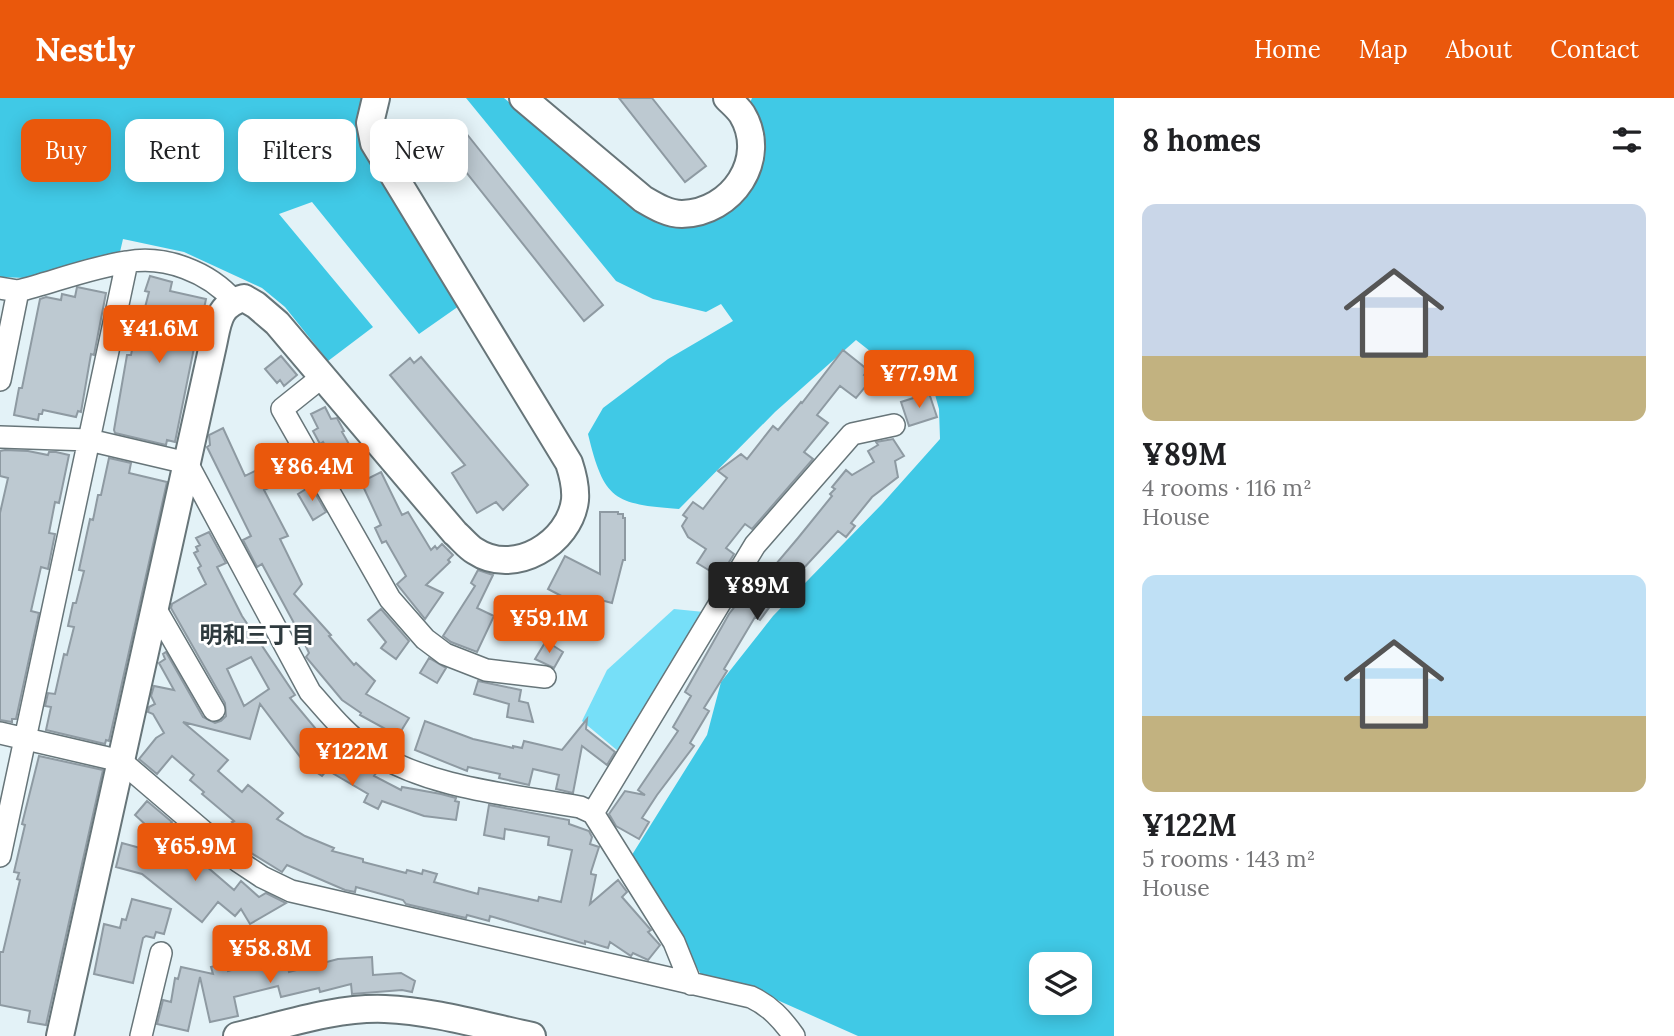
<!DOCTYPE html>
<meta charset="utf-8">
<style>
body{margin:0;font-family:Lora,"Noto Sans JP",serif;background:#f6f6f6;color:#202124;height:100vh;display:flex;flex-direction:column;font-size:26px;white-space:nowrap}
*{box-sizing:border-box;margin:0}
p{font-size:23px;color:#757577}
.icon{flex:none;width:38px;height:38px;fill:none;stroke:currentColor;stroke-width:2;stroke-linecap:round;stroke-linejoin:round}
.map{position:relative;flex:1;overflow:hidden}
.details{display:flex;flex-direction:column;background:#fff;width:560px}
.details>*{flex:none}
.top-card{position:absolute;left:21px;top:21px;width:665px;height:63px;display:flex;gap:14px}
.buttons{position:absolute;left:1029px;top:854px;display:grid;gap:14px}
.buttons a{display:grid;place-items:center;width:63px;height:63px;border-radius:14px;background:#fff;box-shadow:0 4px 18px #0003;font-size:35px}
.price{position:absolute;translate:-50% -60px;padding:0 16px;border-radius:7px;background:#ea580c;color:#fff;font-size:23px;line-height:46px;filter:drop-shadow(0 2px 4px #0008)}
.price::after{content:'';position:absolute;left:50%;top:42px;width:21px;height:16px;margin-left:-10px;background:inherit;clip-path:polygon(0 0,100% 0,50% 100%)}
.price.on{background:#222;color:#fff}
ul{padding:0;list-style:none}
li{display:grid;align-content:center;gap:14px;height:371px;padding:0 28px}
li span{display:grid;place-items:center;height:217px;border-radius:14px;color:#555}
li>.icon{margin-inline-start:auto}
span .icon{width:126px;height:126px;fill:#fffc;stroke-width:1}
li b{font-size:30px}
h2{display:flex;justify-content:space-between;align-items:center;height:84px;padding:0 28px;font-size:30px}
.tag{padding:0 24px;border-radius:14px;background:#fff;box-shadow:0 4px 18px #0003;font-size:24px;line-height:63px}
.tag.on{background:#ea580c;color:#fff}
header{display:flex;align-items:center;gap:42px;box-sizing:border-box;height:98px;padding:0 35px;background:#ea580c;color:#fff}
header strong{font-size:33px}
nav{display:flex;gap:38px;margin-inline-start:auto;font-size:24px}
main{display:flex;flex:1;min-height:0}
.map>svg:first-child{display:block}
</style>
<header>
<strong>Nestly</strong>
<nav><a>Home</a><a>Map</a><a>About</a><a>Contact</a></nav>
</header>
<main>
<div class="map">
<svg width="1114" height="938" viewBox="0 0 1114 938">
<rect width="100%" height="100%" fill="#e3f2f7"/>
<path fill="#76dff8" d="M 674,511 L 704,514 L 618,653 L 582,623 L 607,572 Z"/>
<path fill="#40c9e6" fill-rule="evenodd" d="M 0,0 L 362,0 L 358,18 L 364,52 L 459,208 L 419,236 L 312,104 L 279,116 L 373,229 L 328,263 L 285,209 L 262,190 L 184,154 L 123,141 L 120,154 L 26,180 L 0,179 Z
M 466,0 L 504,0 L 644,117 C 691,137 721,127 753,88 L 749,7 L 752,0 L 1114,0 L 1114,938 L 858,938 L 759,894 L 702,878 L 630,760 L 707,637 L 721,584 L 773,518 L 882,406 L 940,341 L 939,311 L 931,282 L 909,284 L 856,242 L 775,314 L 679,411 C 614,406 604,402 588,336 L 603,310 L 668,261 L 733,223 L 721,206 L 706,214 L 653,201 L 616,183 ZM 1041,866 L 1080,866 L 1080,905 L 1041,905 Z"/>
<path fill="#bdc9d1" stroke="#8e9aa2" stroke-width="2" fill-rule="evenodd" d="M 619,0 L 652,0 L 706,68 L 685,84 Z
M 466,35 L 603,207 L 584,223 L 447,50 Z
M 150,178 L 172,184 L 170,193 L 206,201 L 197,245 L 195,245 L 175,344 L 167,342 L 166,347 L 115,335 L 114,332 L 127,257 L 131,257 L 138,221 L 142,221 L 149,194 L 145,193 Z
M 77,189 L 106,195 L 94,257 L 91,256 L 81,314 L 78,313 L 76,319 L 43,312 L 42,316 L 39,316 L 38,322 L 14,317 L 19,290 L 22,290 L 40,201 L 46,199 L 61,202 L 62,196 L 75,199 Z
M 843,252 L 868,272 L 864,277 L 871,282 L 856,300 L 840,288 L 817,317 L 828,325 L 804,354 L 813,361 L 752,431 L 745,426 L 726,450 L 734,456 L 720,479 L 697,465 L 706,451 L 688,439 L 682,428 L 687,420 L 683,417 L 693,404 L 703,411 L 727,380 L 718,373 L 741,356 L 747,361 L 773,328 L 778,332 L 801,304 L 802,305 Z
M 281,258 L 297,277 L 284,288 L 280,282 L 277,285 L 265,271 Z
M 421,259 L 528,387 L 503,412 L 496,404 L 477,415 L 452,375 L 465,367 L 390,277 L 410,260 L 414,265 Z
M 929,295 L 937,319 L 909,328 L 901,304 Z
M 325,309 L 331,321 L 337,320 L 344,333 L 342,334 L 365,374 L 347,385 L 323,344 L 320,346 L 313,333 L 318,330 L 311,316 Z
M 223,330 L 245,378 L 261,370 L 271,389 L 264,392 L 288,438 L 280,441 L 302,486 L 294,496 L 331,537 L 329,538 L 354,567 L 356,565 L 375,583 L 366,596 L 409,620 L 398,638 L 360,617 L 361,615 L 342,602 L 306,559 L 309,555 L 301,538 L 262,466 L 257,469 L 243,442 L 251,438 L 207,349 L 210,347 L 209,337 Z
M 893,341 L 904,358 L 895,363 L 898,379 L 872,399 L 851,425 L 855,428 L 846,439 L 838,433 L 777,499 L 760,522 L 755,519 L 724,571 L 727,573 L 704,610 L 709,613 L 690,645 L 694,648 L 657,697 L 642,720 L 649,724 L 639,741 L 616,728 L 609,716 L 625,693 L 645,697 L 638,692 L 678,633 L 673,629 L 691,598 L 685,594 L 729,516 L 750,489 L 754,492 L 798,440 L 832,398 L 830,396 L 835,391 L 832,389 L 846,372 L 852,377 L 874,364 L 868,353 L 878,347 L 876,344 Z
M 5,352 L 28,353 L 48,357 L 49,354 L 56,354 L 69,357 L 59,405 L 55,404 L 49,435 L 55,436 L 48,471 L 41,469 L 31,513 L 39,515 L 16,621 L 12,621 L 12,624 L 0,622 L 0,415 L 8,380 L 0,378 L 0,353 Z
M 109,360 L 131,365 L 129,375 L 167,384 L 109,643 L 106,642 L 105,646 L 46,632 L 51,609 L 45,608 L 48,595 L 55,596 L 64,556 L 67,557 L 74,529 L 68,528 L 73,505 L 76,505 L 84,473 L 79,472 L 90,421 L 93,422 L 98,397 L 101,397 Z
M 381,374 L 402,417 L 408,414 L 431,452 L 435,448 L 437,451 L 442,446 L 453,457 L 448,462 L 450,464 L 426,487 L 443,495 L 425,521 L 397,486 L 406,478 L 386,443 L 382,445 L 375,430 L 381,427 L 361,384 Z
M 311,388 L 326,414 L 313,422 L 298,396 Z
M 600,414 L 618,414 L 618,416 L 623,416 L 623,420 L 625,420 L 625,462 L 623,462 L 612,505 L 597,501 L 595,509 L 571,503 L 548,491 L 565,458 L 600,476 Z
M 209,434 L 226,465 L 217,469 L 242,518 L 295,597 L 290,600 L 325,642 L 328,638 L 377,674 L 374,678 L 401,692 L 402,689 L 441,696 L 456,700 L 455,703 L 459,704 L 456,722 L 424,718 L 382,703 L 378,711 L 364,704 L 368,696 L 327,672 L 322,678 L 307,668 L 260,606 L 250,641 L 183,624 L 228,662 L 218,673 L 242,694 L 248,687 L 283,715 L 277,721 L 305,738 L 334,750 L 332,753 L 363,761 L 363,764 L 406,775 L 407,772 L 422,776 L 423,772 L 437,776 L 434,784 L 478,796 L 479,790 L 538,803 L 539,799 L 561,804 L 572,752 L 548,747 L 549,739 L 505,731 L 504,741 L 484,737 L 489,707 L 569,722 L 569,726 L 589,733 L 592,739 L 590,746 L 599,749 L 591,774 L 591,776 L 596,777 L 590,806 L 618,782 L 627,794 L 622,799 L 651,832 L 648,834 L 660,847 L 648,862 L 633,855 L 631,858 L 610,844 L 608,850 L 585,843 L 585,846 L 490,818 L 489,823 L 467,817 L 466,820 L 406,806 L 403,802 L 356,789 L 355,794 L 345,792 L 287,767 L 282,774 L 243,750 L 246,747 L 235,736 L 237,734 L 232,730 L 235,727 L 232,724 L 234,723 L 202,696 L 204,694 L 190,682 L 194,677 L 172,658 L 157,676 L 139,661 L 156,640 L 164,635 L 153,616 L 148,614 L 149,609 L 155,606 L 151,598 L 154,588 L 174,592 L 159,565 L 165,561 L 163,556 L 166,554 L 203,619 L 215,625 L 221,623 L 226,618 L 225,605 L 171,510 L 172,506 L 206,486 L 198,470 L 201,468 L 194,455 L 198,453 L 196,449 L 200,447 L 196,440 ZM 251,559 L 269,591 L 244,608 L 227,571 Z
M 478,472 L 493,477 L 477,510 L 494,518 L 477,554 L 451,544 L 443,538 L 475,488 L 471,485 Z
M 381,511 L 409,543 L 396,561 L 381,550 L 386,544 L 368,522 Z
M 546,543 L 563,554 L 554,570 L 535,561 Z
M 429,560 L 446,570 L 437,585 L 420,575 Z
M 478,583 L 521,592 L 519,603 L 528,605 L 533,624 L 507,619 L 509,606 L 474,596 Z
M 587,621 L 586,631 L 615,654 L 607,667 L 582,648 L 573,695 L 556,691 L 559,677 L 533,671 L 529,687 L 499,680 L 500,676 L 468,669 L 467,673 L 415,652 L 425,623 L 473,641 L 513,650 L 513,648 L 522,650 L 524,643 L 562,652 Z
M 39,658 L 103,672 L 46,927 L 28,924 L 30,913 L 0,907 L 0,854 L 3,854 L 20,782 L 17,781 L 19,775 L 14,774 L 25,727 L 22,726 Z
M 147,703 L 172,724 L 158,738 L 135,717 Z
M 192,744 L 203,752 L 193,764 L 206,768 L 234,792 L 241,783 L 259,799 L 266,795 L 286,805 L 250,826 L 241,811 L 235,818 L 218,804 L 202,824 L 142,776 L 116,769 L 122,745 L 184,762 L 180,758 Z
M 132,801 L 171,811 L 164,836 L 156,834 L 154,840 L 146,838 L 143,840 L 133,885 L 94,876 L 104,826 L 120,830 L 122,821 L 126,822 Z
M 284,852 L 289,874 L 338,861 L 372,859 L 373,877 L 401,875 L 415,883 L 412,894 L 402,892 L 352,896 L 351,886 L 320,894 L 319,890 L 281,899 L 278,888 L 234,899 L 238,918 L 210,924 L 200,879 L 188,933 L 157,926 L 163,902 L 171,904 L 175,880 L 178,881 L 181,869 L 213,876 L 211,869 L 226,865 L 228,873 L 268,862 L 267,856 Z"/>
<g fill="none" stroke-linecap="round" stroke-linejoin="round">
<g stroke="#677579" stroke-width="24">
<path id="minor" d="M 0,190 L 18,193 C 53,184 92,169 127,164 C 165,157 209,174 234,203
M 322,279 L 282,311 L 390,501 L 425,541 L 445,556 L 486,572 L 545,579
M 0,282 L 18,193
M 0,339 L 89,342 L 187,365 L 310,594 C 328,614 346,637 368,651 C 431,691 508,696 580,709 L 593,715 L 674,844 L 691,886
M 155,510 L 214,612
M 0,635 L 121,663 L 238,763 L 262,779 L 291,793 L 751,899 C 770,908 782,921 794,938
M 593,715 L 755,447 L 852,336 L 894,327
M 0,758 L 127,164
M 141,938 L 161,855"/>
</g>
<g stroke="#677579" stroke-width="30">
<path id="tertiary" d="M 523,0 L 643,101 C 655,108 668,116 682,116 C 732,115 769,61 742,16 C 738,10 732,5 727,0
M 60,938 L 213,247 C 218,224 218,207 244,200 L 256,207 L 277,225 L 455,435 C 462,441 468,449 475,453 C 514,479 570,445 575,402 C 576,390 573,377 569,365 L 374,45 L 370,25 L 376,0
M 237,938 C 284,927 336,909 385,911 C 434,913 484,928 532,938"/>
</g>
<use href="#minor" stroke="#fff" stroke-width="21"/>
<use href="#tertiary" stroke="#fff" stroke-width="26"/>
</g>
<g text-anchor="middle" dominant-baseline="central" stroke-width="5" stroke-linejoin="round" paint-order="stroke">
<g font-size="23" font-weight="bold" fill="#2e3a3e" stroke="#fff">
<text x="257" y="536">明和三丁目</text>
</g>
</g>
</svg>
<div class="buttons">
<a><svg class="icon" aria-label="layers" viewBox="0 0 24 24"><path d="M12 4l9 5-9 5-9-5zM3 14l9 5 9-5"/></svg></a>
</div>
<b class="price" style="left:159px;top:267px">¥41.6M</b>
<b class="price" style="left:919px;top:312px">¥77.9M</b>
<b class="price" style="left:312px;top:405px">¥86.4M</b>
<b class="price on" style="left:757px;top:524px">¥89M</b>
<b class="price" style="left:549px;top:557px">¥59.1M</b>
<b class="price" style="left:352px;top:690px">¥122M</b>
<b class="price" style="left:195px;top:785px">¥65.9M</b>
<b class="price" style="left:270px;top:887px">¥58.8M</b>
<div class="top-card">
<a class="tag on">Buy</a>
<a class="tag">Rent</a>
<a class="tag">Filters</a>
<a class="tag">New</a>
</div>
</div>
<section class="details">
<h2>8 homes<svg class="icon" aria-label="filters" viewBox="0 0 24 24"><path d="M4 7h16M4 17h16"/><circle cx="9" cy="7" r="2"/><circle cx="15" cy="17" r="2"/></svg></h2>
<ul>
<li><span style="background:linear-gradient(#c9d6e8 70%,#c2b280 0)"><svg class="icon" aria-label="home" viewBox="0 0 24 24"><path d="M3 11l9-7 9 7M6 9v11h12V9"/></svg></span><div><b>¥89M</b><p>4 rooms · 116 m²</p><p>House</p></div></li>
<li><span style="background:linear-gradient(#bfe0f5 65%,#c2b280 0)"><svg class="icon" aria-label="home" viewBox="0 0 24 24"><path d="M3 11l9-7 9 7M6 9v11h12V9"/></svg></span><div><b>¥122M</b><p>5 rooms · 143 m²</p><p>House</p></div></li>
</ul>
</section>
</main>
